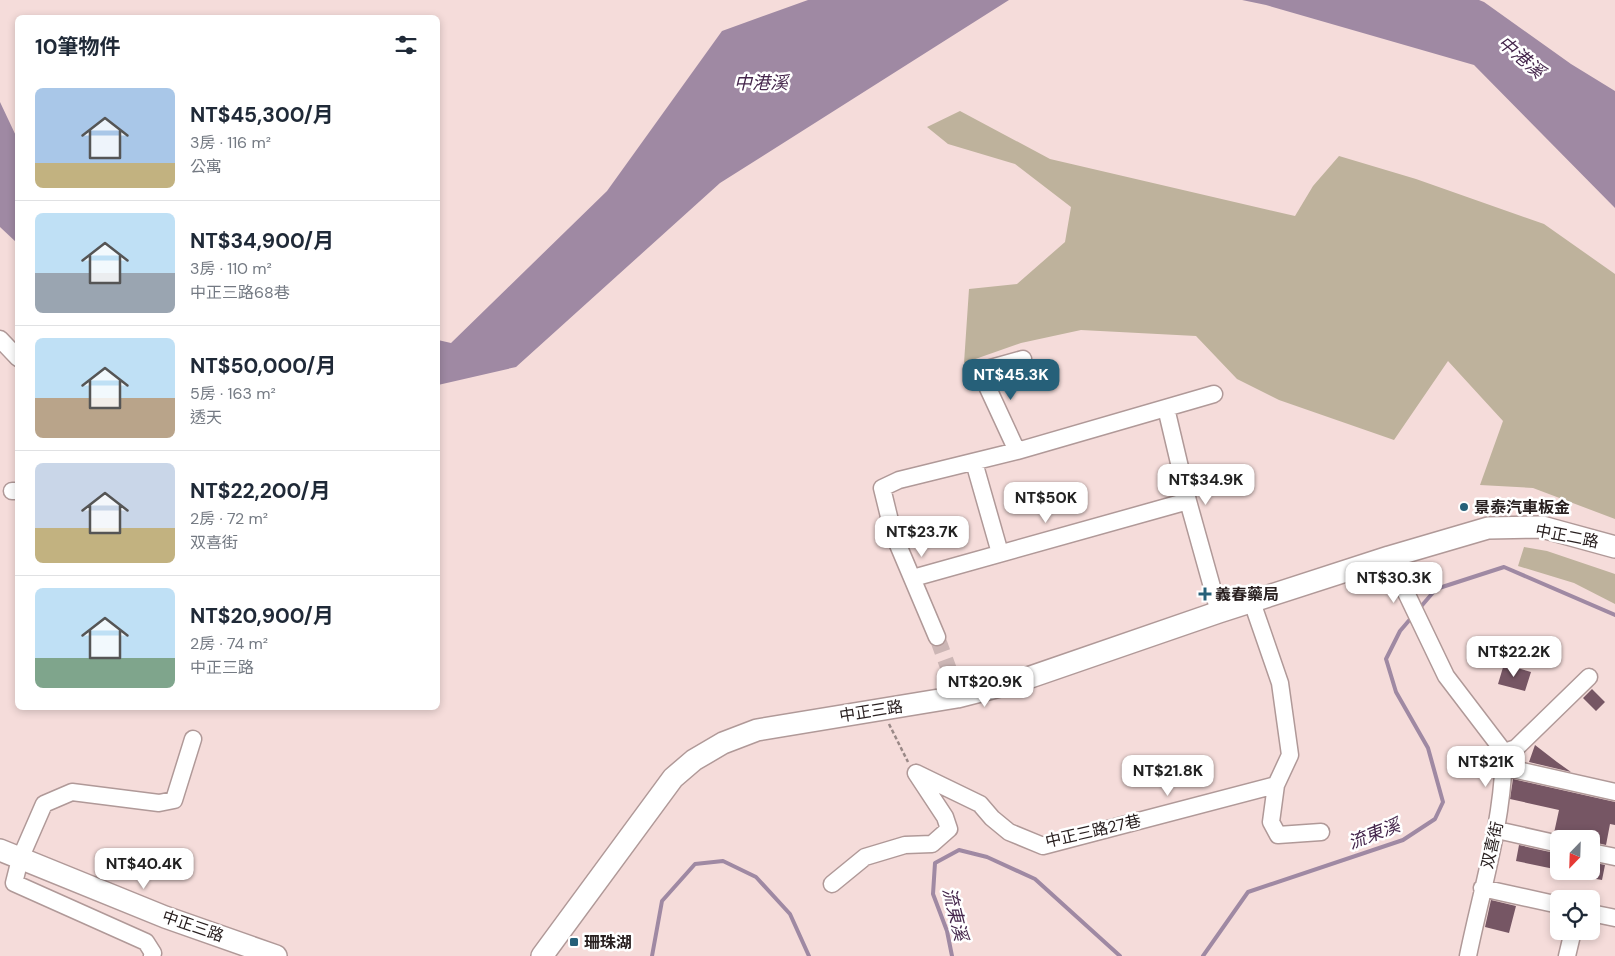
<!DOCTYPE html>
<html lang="zh-TW">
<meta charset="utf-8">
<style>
body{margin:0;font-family:"DM Sans","Noto Sans TC",sans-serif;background:#f2f2f3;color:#1f2937;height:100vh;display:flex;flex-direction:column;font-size:19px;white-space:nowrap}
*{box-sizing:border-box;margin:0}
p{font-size:16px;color:#747a83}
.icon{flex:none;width:28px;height:28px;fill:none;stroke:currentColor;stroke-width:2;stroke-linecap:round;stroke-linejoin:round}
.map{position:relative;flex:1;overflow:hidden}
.details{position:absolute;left:15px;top:15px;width:425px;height:695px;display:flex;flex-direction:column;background:#fff;border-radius:8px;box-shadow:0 2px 8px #0003}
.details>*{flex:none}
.needle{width:32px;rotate:203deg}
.tools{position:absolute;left:1550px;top:830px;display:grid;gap:10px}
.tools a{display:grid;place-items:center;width:50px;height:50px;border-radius:8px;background:#fff;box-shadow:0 2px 8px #0003;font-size:25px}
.price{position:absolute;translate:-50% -42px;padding:0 11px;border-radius:10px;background:#fff;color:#222;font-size:16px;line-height:32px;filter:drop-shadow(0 1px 2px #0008)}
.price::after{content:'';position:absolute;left:50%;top:30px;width:15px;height:11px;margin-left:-8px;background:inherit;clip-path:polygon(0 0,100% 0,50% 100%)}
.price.selected{background:#266079;color:#fff}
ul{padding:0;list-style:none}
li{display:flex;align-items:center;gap:15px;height:125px;padding:0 20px}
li+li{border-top:1px solid #e0e1e3}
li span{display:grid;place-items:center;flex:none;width:140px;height:100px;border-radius:8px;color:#555}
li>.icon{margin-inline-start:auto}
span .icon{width:60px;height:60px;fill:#fffc;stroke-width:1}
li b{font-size:21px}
h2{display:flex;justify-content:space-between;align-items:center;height:60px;padding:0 20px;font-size:21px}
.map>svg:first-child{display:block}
</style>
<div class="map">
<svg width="1615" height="956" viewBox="0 0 1615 956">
<rect width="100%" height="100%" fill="#f5dcda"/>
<path fill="#beb29c" d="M 960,111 L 1050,159 L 1295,216 L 1313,186 L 1339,156 L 1416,179 L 1544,224 L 1615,274 L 1615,519 L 1533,488 L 1480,485 L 1503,421 L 1448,361 L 1394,440 L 1279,400 L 1237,379 L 1196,336 L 1081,330 L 1021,343 L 964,363 L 969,289 L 1017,284 L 1065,242 L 1071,207 L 1015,164 L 948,144 L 927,127 Z
M 1524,547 L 1547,551 L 1615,574 L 1615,604 L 1574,583 L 1518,566 Z"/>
<path fill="#9f89a3" d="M 808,0 L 1009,0 L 720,183 L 516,367 L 438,385 L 438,340 L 451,343 L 607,191 L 722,31 Z
M 1242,0 L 1479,0 L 1484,2 L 1571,64 L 1615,91 L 1615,208 L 1474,65 L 1266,5 Z
M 0,102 L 17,138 L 17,243 L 0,227 Z"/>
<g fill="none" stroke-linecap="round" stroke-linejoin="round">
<path stroke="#9f89a3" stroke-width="4" d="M 1418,610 L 1436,589 L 1504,567 L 1615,615
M 652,956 L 662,901 L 695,864 L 723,861 L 756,877 L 790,914 L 809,956
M 952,956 L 947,931 L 933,894 L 935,863 L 959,850 L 987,857 L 1035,879 L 1120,956
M 1203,956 L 1248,892 L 1403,840 L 1435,819 L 1443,802 L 1428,748 L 1396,692 L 1386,659 L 1400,631 L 1412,617"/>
</g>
<path fill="#765664" d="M 1504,664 L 1531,672 L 1525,691 L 1498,684 Z
M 1592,689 L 1605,702 L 1596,711 L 1583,698 Z
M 1535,745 L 1557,762 L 1571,772 L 1529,762 Z
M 1513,779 L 1615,802 L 1615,825 L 1610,824 L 1606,845 L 1593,842 L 1593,839 L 1567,839 L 1554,833 L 1559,810 L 1510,799 Z
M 1519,845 L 1559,854 L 1559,870 L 1516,861 Z
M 1591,862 L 1605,865 L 1602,880 L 1591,878 Z
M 1491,900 L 1516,906 L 1509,933 L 1485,927 Z"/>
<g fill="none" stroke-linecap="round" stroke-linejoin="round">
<path stroke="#ccb6b5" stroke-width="16" stroke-dasharray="16 8" stroke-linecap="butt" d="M 937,637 L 952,678"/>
<g stroke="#b09998" stroke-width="19">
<path id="minor" d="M 0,339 L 18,358
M 1166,408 L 1188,501 L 1219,612
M 1017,451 L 980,371 L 1023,359
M 974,462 L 1000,553
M 12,491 L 18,491
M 1389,557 L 1446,676 L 1504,752 C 1503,822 1482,888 1468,956
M 913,578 L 1188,501
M 937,637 L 893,533 L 882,488 L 899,480 L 1017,451 L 1214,394
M 952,678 L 957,697
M 1504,752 L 1516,748 L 1589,677
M 1504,767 L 1615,792
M 916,773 L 980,804 L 992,818 L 1009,832 L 1043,846 L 1276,785 L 1290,755 L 1280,683 L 1252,602
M 1276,785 L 1271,822 L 1278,835 L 1321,832
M 1497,830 L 1559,844
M 1591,852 L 1615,857
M 832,884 L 865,857 L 905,845 L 932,844 L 949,829 L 945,817 L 916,773
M 1482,888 L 1559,905
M 1591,913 L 1615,918
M 152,956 L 153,953 L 146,942 L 14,883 L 20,859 L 44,804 L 72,792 L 159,803 L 174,800 L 193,739
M 1567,956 L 1573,931"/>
</g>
<g stroke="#b09998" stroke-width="24">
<path id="major" d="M 0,850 L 165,917 L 276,956
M 542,956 L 673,778 L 694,760 L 723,743 L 757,730 L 957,697 L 1016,682 L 1219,612 L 1389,557 L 1488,528 L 1542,527 L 1615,547"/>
</g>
<path stroke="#9a8987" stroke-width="2.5" stroke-dasharray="4 2.5" stroke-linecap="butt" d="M 889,724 L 908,762"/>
<use href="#minor" stroke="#fff" stroke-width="16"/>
<use href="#major" stroke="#fff" stroke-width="21"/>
</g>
<g fill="#266079" stroke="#fff" stroke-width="2">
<circle cx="1464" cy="507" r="5"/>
<path d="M1202.5 586.5h5v5h5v5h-5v5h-5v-5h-5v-5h5z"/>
<rect x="569" y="937" width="10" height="10" rx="2.5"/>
</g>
<g text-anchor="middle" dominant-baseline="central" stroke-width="5" stroke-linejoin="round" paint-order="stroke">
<g font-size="16" font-weight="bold" fill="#292020" stroke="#fff" text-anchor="start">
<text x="1474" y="507">景泰汽車板金</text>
<text x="1215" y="594">義春藥局</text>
<text x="584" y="942">珊珠湖</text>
</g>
<g font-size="16" fill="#292020" stroke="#fff">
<text transform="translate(1567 536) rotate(11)">中正二路</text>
<text transform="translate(871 711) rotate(-9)">中正三路</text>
<text transform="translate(1093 831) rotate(-13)">中正三路27巷</text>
<text transform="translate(1492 845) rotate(-77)">双喜街</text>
<text transform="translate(193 926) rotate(19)">中正三路</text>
</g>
<g font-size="18" font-style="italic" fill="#45264c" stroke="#fff">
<text transform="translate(1521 57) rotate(40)">中港溪</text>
<text x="761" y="83">中港溪</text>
<text transform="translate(1374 834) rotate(-21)">流東溪</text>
<text transform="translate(955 914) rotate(76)">流東溪</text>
</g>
</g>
</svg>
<div class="tools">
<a><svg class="needle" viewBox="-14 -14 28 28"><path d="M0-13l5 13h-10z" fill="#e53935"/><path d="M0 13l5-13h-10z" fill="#747a83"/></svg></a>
<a><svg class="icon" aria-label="locate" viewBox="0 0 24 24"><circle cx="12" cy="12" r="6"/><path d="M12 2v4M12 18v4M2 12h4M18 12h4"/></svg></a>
</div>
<b class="price selected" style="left:1011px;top:401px">NT$45.3K</b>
<b class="price" style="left:1206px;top:506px">NT$34.9K</b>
<b class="price" style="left:1046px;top:524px">NT$50K</b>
<b class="price" style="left:922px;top:558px">NT$23.7K</b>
<b class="price" style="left:1394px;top:604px">NT$30.3K</b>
<b class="price" style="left:1514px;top:678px">NT$22.2K</b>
<b class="price" style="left:985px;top:708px">NT$20.9K</b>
<b class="price" style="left:1486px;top:788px">NT$21K</b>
<b class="price" style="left:1168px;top:797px">NT$21.8K</b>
<b class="price" style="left:144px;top:890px">NT$40.4K</b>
<section class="details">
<h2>10筆物件<svg class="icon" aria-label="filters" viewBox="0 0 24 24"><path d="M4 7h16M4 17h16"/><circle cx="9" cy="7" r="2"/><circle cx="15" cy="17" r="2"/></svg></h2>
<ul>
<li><span style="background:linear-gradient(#a9c7e8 75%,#c2b280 0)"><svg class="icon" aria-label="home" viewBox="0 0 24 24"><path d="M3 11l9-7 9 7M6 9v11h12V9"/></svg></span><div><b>NT$45,300/月</b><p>3房 · 116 m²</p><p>公寓</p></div></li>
<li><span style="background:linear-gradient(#bfe0f5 60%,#9aa5b1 0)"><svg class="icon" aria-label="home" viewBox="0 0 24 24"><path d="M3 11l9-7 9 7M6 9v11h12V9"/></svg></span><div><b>NT$34,900/月</b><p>3房 · 110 m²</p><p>中正三路68巷</p></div></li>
<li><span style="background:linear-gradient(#bfe0f5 60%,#b9a48a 0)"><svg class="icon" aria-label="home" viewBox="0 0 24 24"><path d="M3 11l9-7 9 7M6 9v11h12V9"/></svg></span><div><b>NT$50,000/月</b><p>5房 · 163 m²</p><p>透天</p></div></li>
<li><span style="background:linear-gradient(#c9d6e8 65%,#c2b280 0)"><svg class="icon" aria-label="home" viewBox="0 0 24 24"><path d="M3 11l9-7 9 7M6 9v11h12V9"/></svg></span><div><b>NT$22,200/月</b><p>2房 · 72 m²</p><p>双喜街</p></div></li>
<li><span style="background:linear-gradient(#bfe0f5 70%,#7fa58c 0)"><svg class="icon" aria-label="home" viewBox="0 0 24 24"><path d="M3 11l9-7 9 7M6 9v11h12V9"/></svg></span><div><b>NT$20,900/月</b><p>2房 · 74 m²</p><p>中正三路</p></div></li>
</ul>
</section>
</div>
